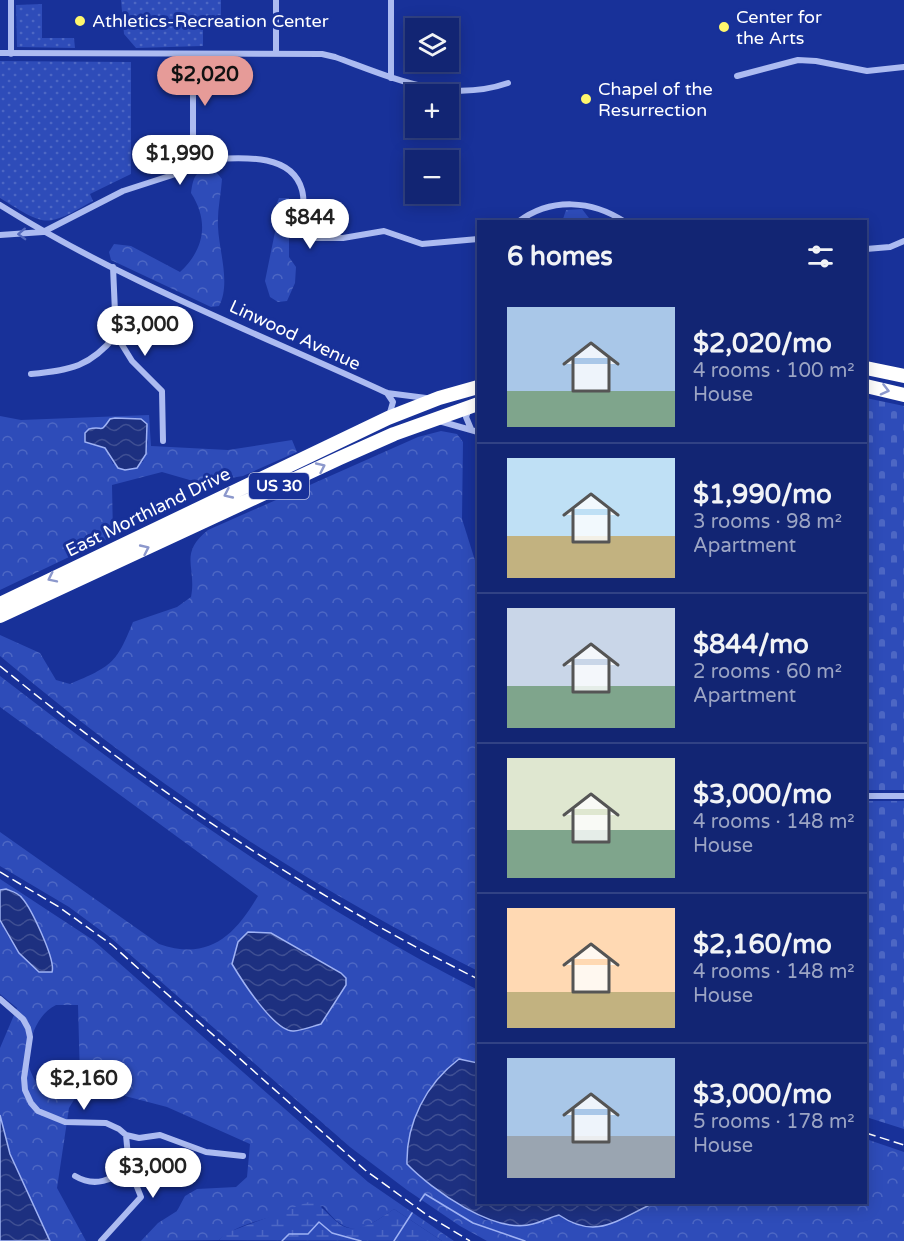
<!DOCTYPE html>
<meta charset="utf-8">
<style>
body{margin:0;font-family:"Varela Round",sans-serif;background:#1b2d78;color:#f1f3f6;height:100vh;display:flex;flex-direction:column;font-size:22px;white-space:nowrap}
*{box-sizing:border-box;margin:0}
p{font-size:20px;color:#9ca5c4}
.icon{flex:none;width:33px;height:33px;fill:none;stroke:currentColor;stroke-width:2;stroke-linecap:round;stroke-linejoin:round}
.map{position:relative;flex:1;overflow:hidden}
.details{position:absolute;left:477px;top:220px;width:390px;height:984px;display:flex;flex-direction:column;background:#122573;border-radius:0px;box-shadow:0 3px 15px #0003,0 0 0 2px #314285}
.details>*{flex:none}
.controls{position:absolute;left:405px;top:18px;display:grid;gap:12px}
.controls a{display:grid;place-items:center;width:54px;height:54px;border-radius:0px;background:#122573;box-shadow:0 3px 15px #0003,0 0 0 2px #314285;font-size:30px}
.price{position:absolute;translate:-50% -51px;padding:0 14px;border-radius:21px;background:#fff;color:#222;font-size:20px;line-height:39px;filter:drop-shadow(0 2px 3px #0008)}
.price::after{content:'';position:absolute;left:50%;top:36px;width:18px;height:14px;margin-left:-9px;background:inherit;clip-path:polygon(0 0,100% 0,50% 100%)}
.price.on{background:#e69b98;color:#111}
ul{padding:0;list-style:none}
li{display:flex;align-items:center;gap:18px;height:150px;padding:0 30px}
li+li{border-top:2px solid #314285}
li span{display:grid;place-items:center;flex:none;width:168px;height:120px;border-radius:0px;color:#555}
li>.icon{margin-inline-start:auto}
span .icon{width:72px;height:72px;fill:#fffc;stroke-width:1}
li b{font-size:26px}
h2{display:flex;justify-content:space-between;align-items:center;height:72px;padding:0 30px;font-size:26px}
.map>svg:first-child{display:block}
</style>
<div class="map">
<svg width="904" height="1241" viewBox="0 0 904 1241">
<defs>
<pattern id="grass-dots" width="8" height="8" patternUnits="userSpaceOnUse" patternTransform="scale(1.5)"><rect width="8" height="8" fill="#2e4cb9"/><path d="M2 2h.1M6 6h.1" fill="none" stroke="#4d67c4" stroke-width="1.8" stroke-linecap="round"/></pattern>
<pattern id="forest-crowns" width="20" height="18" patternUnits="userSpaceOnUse" patternTransform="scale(1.5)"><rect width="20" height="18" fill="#2e4cb9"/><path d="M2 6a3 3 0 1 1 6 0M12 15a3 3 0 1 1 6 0" fill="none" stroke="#4d67c4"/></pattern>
<pattern id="wetland-marsh" width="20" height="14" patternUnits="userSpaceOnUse" patternTransform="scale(1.5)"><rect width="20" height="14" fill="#2e4cb9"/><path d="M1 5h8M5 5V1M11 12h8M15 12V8" fill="none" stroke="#4d67c4"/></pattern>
<pattern id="cemetery-stones" width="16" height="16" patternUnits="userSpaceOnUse" patternTransform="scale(1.5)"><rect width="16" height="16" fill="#2e4cb9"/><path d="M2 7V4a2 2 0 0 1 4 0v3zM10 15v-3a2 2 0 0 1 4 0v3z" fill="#4d67c4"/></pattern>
<pattern id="water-waves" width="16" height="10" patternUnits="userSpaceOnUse" patternTransform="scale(1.5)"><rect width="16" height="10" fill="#1d3080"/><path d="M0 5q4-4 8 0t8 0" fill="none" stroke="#3f4f93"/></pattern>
</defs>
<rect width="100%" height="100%" fill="#183199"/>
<path fill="url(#grass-dots)" d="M 121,0 L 221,0 L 221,17 L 203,18 L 203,46 L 136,48 L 124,34 Z
M 42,4 L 42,38 L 74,38 L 75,48 L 17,47 L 16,5 Z
M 0,61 L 131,62 L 131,174 L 90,194 L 93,201 C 45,228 47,227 0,198 Z"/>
<path fill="url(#forest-crowns)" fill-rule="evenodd" d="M 206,168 L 216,172 L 222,179 C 221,195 217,211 218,227 C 219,251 231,284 219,306 L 211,307 L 111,260 L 109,252 L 114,244 L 131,246 L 180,272 C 205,249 209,221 191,193 C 193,180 194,173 206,168 Z
M 279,198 L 289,198 L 289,257 L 296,267 L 295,283 L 287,301 L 278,302 L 270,297 L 265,281 L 275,232 L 276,205 Z
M 582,209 L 592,222 L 562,222 L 566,210 Z
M 149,415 L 151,446 L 228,450 L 292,440 L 297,452 L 243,476 L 200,483 L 162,472 L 112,485 L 113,536 L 0,590 L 0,416 L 21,420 ZM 121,418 L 141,419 L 148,442 L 143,462 L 113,464 L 105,448 L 85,442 L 93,428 L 102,430 L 107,423 Z
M 441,431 L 457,434 L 463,442 L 462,519 L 478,570 L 478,971 C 305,885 148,781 0,656 L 0,635 L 40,653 L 56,680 L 70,684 C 112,666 116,664 133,622 L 177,607 L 191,597 C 197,567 178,554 208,530 L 418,437 Z
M 0,676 C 151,793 308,903 478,990 L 478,1063 L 458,1059 L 420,1177 L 485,1220 L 531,1225 L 559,1214 C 597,1241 619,1219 654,1203 L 866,1203 L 866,1139 L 904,1152 L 904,1241 L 487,1241 L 460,1226 L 407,1190 L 350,1147 L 111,938 L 69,907 L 0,866 L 0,832 L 159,944 C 208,961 234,937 258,896 L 0,707 ZM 346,985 L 321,1024 C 315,1026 298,1031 293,1031 C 275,1031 260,1004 250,992 Z
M 0,879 L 93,940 L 368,1182 L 454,1241 L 442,1241 L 394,1209 C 362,1231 349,1240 323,1206 C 293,1213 242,1219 219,1240 L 141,1241 L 158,1223 L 177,1211 L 185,1196 L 197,1189 L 236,1187 L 247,1177 L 250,1144 L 167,1107 L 83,1085 L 69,1108 L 57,1188 L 86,1241 L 50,1241 L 10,1154 L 0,1115 L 0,1048 L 17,1008 L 0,994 L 0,920 L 9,938 L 6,889 L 0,890 ZM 56,1005 L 78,1005 L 80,1079 L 40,1091 C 37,1083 28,1070 28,1061 C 28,1040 37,1014 56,1005 Z"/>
<path fill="url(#wetland-marsh)" d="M 311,1201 C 323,1206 327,1214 337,1222 C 354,1238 378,1220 394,1209 L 442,1241 L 219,1240 L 226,1233 Z"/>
<path fill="url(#cemetery-stones)" d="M 866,398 L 904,406 L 904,790 L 866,790 Z
M 866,801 L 904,801 L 904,1129 L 866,1117 Z"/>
<path fill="url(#water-waves)" stroke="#9fb2f4" stroke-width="1.5" d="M 115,418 L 141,419 L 147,424 L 146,454 L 137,468 L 125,470 L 118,468 L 105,448 L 85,442 L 85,433 L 89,429 C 104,425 99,435 110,419 Z
M 6,889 C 11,891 19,893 22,898 C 31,908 56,960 52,972 L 39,972 L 19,953 L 0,920 L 0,890 Z
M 248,932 L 271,933 L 341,973 L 346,978 L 346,985 L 321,1024 C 314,1026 300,1031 294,1031 C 275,1033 241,979 232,964 L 238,942 Z
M 459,1059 L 478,1063 L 478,1203 L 654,1203 C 618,1219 597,1241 559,1215 C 550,1217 542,1222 533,1224 C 495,1235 432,1190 407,1164 C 406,1123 426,1084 459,1059 Z
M 0,1115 L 10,1154 L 50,1241 L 0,1241 Z"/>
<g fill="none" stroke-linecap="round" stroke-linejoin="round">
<path stroke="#9fb2f4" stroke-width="1.5" d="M 420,1201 L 425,1194 L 473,1223 L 525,1241
M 282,1241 L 289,1234 L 308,1234 L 319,1222 L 332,1233 L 361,1241
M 394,1241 L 412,1213"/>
<path stroke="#acbbf1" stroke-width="6" d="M 391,0 L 391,78
M 0,53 L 322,54 L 335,57 C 393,78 447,104 508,83
M 11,54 L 11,0
M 276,54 L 276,0
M 737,76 L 798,60 L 816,61 L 867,71 L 904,67
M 193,160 C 227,160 290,147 302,190 C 306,204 301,219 304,232 L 313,238 L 343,238 L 384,231 L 422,244 L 478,239
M 0,205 C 121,281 257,333 387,393 L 426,398
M 518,222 C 551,197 592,200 625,222
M 0,235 L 43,232 L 123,191 L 191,169 L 193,160 L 193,54
M 866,249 L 890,247 L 904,241
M 113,267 L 116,335 L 132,361 L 162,391 L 163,441
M 31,374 C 71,370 90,367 116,335
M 387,393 L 393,402 L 389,416
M 469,408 L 466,417 L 471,429
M 439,421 L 478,432
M 866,796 L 904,796
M 0,999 L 23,1019 L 28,1028 L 30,1037 L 24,1078 L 25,1090 L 31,1103 L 38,1111 L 65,1122 L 106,1123 L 119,1129 L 126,1135 L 139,1138 L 160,1135 L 206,1152 L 243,1156
M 75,1176 C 95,1188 112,1180 129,1167
M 101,1241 L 141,1197 L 129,1167 L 126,1135"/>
<path stroke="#fff" stroke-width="14" d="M 866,368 L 904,376
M 866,386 L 904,395
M 0,604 L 388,418 L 439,398 L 478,387
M 0,616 L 340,458 L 394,434 L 478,404"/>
<path stroke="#fff" stroke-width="1.5" stroke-dasharray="10 4.5" stroke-linecap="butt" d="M 0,666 C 148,787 307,894 478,979
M 0,872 L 59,907 L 112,945 L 365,1170 L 427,1215 L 470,1241
M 866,1133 L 904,1145"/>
</g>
<defs><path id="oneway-chevron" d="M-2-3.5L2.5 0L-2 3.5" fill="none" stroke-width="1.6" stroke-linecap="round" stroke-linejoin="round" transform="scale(1.5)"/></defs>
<use stroke="#5368bc" href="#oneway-chevron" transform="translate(22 234) rotate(178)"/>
<g stroke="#8c98cc">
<use href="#oneway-chevron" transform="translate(885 390) rotate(14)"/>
<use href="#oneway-chevron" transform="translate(321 467) rotate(-25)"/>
<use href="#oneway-chevron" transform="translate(228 494) rotate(155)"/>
<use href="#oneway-chevron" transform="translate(145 549) rotate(-25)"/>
<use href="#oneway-chevron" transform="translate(52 578) rotate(154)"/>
</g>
<g fill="#fff76d" stroke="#183199" stroke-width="2">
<circle cx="80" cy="21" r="6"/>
<circle cx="724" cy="27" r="6"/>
<circle cx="586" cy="99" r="6"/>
</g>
<g text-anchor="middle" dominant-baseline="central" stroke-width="6" stroke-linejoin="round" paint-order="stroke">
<rect fill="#183199" stroke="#bac1e0" stroke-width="1.5" x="249" y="473" width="60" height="26" rx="4.5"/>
<g font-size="16" font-weight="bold" fill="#fff">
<text x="279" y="486">US 30</text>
</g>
<g font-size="18" fill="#fff" stroke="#183199" text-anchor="start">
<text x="736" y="17">Center for<tspan x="736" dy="21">the Arts</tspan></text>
<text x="92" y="21">Athletics-Recreation Center</text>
<text x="598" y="89">Chapel of the<tspan x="598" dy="21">Resurrection</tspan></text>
</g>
<g font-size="18" fill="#fff" stroke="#183199">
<text transform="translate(295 335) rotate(25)">Linwood Avenue</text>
<text transform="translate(148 512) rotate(-26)">East Morthland Drive</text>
</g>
</g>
</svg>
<div class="controls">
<a><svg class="icon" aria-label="layers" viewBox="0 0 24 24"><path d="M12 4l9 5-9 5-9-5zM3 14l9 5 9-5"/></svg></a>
<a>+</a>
<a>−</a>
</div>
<b class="price on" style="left:205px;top:107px">$2,020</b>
<b class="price" style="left:180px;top:186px">$1,990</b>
<b class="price" style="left:310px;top:250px">$844</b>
<b class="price" style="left:145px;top:357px">$3,000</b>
<b class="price" style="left:84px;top:1111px">$2,160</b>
<b class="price" style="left:153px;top:1199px">$3,000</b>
<section class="details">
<h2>6 homes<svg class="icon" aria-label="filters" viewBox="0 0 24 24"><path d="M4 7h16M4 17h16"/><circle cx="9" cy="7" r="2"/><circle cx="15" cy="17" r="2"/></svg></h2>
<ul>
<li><span style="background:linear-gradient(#a9c7e8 70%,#7fa58c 0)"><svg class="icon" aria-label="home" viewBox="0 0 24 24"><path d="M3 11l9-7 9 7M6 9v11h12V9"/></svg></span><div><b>$2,020/mo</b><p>4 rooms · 100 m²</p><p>House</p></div></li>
<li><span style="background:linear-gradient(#bfe0f5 65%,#c2b280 0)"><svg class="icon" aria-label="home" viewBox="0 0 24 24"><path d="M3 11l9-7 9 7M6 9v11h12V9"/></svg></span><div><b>$1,990/mo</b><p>3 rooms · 98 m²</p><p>Apartment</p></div></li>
<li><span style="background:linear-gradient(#c9d6e8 65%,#7fa58c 0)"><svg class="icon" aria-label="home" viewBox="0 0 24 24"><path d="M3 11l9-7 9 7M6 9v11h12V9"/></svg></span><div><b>$844/mo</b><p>2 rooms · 60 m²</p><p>Apartment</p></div></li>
<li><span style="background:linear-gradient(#dfe7d0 60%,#7fa58c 0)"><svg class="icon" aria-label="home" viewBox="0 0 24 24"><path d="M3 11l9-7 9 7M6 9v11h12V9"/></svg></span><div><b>$3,000/mo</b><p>4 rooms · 148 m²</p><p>House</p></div></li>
<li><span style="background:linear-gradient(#ffd9b3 70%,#c2b280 0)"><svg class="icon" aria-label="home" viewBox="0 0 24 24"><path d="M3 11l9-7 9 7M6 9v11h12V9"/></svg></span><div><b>$2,160/mo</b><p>4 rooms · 148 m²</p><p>House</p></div></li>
<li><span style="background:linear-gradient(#a9c7e8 65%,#9aa5b1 0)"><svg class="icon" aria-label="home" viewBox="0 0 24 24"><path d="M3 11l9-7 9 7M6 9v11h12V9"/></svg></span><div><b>$3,000/mo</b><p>5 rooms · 178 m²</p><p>House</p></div></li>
</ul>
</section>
</div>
